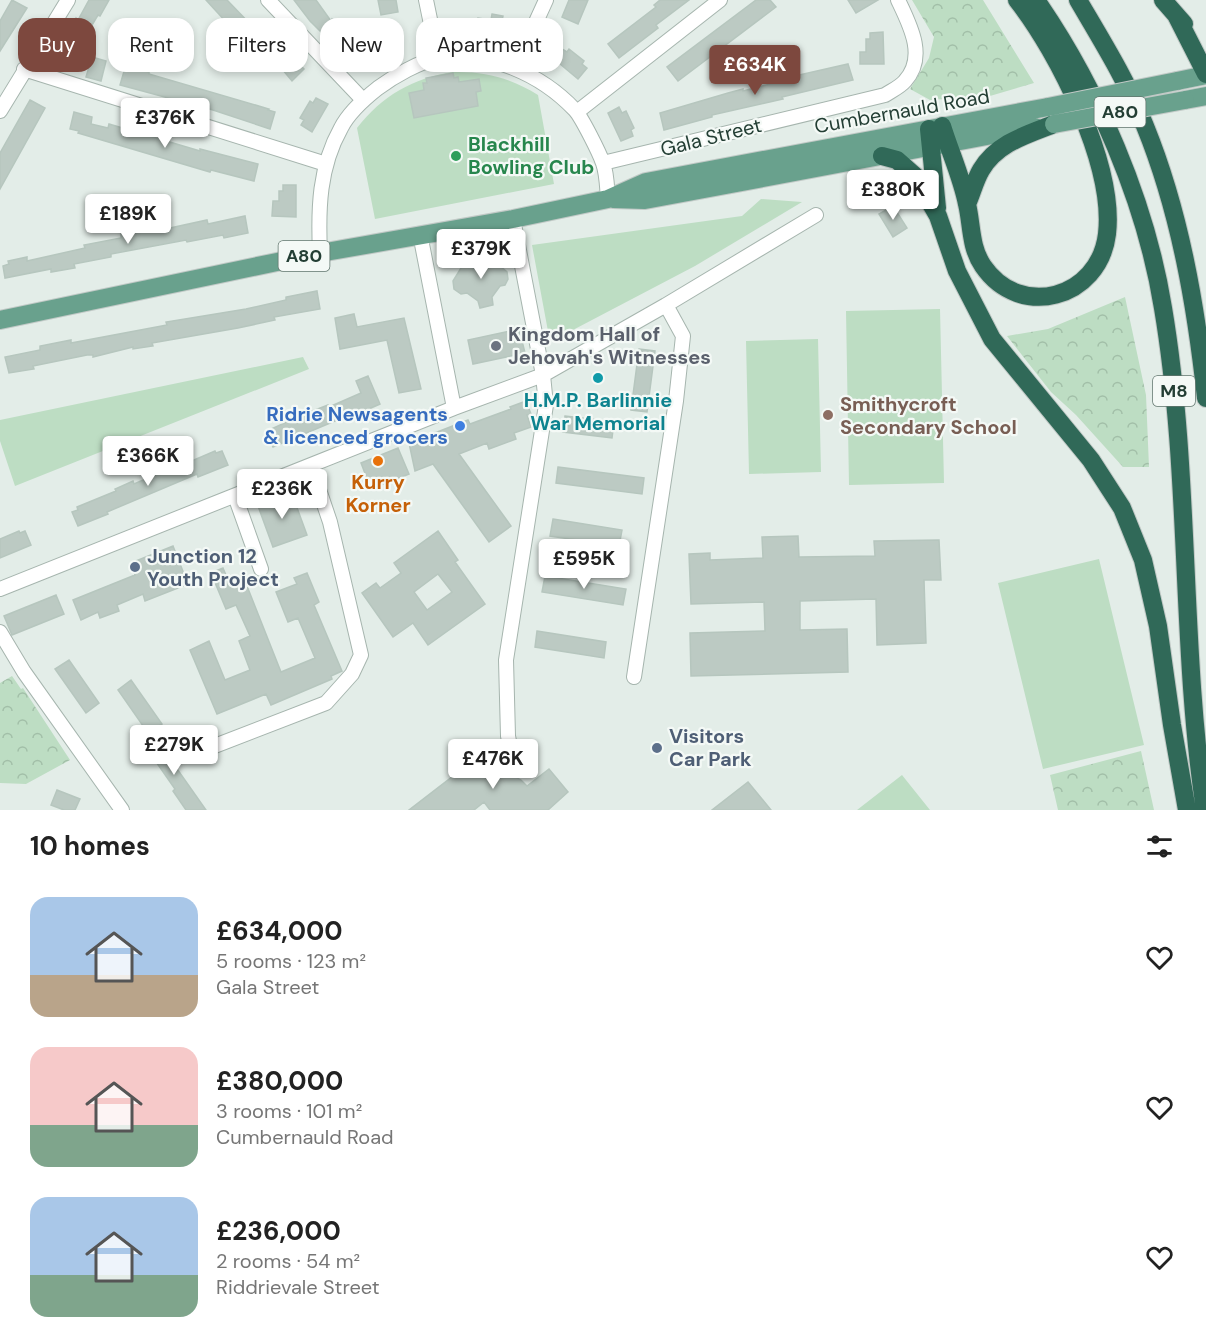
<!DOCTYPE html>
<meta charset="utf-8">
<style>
body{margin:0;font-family:"DM Sans",sans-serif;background:#f2f2f2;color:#222;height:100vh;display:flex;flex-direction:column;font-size:22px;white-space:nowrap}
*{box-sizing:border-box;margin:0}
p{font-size:20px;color:#767676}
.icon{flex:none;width:33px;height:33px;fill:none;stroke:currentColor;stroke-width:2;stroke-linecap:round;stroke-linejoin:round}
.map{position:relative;height:810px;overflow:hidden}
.panel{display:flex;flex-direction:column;background:#fff;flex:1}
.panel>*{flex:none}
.hud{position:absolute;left:18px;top:18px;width:600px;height:54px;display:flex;gap:12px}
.price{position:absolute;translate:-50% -51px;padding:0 14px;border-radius:6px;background:#fff;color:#222;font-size:20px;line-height:39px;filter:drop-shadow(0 2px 3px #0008)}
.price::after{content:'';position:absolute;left:50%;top:36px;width:18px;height:14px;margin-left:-9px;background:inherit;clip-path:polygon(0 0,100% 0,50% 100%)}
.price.current{background:#7d483e;color:#fff}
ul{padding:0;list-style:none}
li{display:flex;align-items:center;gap:18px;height:150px;padding:0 30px}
li span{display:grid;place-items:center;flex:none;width:168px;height:120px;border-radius:18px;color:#555}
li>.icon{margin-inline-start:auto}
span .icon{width:72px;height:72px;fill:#fffc;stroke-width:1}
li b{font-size:26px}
h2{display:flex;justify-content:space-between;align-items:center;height:72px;padding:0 30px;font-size:26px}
.pill{padding:0 21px;border-radius:18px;background:#fff;box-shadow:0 3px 9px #0003;font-size:21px;line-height:54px}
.pill.current{background:#7d483e;color:#fff}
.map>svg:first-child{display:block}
</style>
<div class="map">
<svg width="1206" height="810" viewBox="0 0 1206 810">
<defs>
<pattern id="forest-crowns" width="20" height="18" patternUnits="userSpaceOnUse" patternTransform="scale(1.5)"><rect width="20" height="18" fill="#bdddc3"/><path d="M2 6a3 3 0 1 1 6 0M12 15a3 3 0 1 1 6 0" fill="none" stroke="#a2bfa8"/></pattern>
</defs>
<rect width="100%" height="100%" fill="#e3ede8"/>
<path fill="#bdddc3" d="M 453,72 C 484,71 511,78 538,95 L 554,184 L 375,219 L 357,128 C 382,96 413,78 453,72 Z
M 761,199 L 802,202 L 695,266 L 550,342 L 532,245 L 742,216 Z
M 940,309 L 944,483 L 849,485 L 846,311 Z
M 818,339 L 821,472 L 749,474 L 746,341 Z
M 303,357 L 309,369 L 15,486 L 0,441 L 0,420 Z
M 1099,559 L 1144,745 L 1043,769 L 998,583 Z
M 902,775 L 930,810 L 857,810 Z"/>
<path fill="url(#forest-crowns)" d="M 912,0 L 983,0 L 1034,83 L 990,96 L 930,100 L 910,89 L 929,58 L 934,37 Z
M 1125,297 L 1146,395 L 1149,467 L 1123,467 L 1076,415 L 1051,392 L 1007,336 L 1048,329 Z
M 12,676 L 21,689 L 23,688 L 70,760 L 26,784 L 0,783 L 0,683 Z
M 1141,751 L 1154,810 L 1058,810 L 1050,775 Z"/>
<path fill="#bccac3" stroke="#b6c6be" stroke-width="1.5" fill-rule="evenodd" d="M 12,0 L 27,8 L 0,51 L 0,21 Z
M 89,0 L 109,0 L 100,16 L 98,15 L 86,35 L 89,37 L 81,49 L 64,39 L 76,18 L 78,20 Z
M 206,0 L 227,0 L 256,30 L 257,28 L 287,51 L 304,69 L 292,81 L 282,69 L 237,34 Z
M 294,0 L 316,0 L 331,21 L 332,19 L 343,30 L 331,42 L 310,21 Z
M 378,0 L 396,0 L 398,12 L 381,15 Z
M 569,0 L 588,0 L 578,24 L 562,17 Z
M 660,0 L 689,0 L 656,25 L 658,28 L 619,58 L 608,44 L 656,7 L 654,5 Z
M 756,0 L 770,0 L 776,7 L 678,81 L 667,67 Z
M 848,0 L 878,0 L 856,13 Z
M 492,14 L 503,16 L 501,24 L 510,25 L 508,40 L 470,35 L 472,21 L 478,22 L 478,18 L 491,20 Z
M 883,32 L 884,64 L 860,64 L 860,52 L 866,52 L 866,39 L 870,39 L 870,33 Z
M 381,37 L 383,41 L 389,38 L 395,50 L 368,65 L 361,53 L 366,50 L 365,47 Z
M 562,49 L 567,52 L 569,49 L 584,61 L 582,64 L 587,68 L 578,79 L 554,59 Z
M 92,57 L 106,61 L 101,81 L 86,77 Z
M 848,64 L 853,80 L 782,97 L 783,99 L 712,115 L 712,117 L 664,130 L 660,113 L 728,93 L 743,89 L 743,91 L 790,79 L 790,77 Z
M 125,68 L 134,71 L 135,68 L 149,72 L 149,74 L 269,109 L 268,110 L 275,112 L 270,129 L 213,110 L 120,85 Z
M 453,73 L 454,78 L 458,77 L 459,82 L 479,79 L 481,91 L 476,92 L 478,106 L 414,118 L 409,93 L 424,90 L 423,83 L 427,83 L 426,78 Z
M 316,98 L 328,104 L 312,132 L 301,125 L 304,120 L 300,118 L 310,101 L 313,103 Z
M 30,100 L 45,108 L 0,189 L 0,153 Z
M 619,107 L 622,113 L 626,111 L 634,128 L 631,130 L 633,136 L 621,141 L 608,113 Z
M 74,112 L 92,117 L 91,124 L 108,128 L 109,124 L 200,151 L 200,149 L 258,164 L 254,181 L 211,170 L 210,172 L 78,133 L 79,131 L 70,129 Z
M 283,185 L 296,185 L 296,217 L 272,216 L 273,201 L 279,201 L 279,191 L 283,191 Z
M 893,206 L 907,228 L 893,237 L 879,214 Z
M 245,216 L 248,233 L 224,238 L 223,235 L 187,242 L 186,240 L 111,254 L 111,257 L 74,264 L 75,268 L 51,272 L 51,269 L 5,278 L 3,266 L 9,264 L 8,261 L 27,257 L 27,261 L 85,248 L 84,245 L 121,238 L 121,234 L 169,225 L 170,228 L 207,220 L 208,224 Z
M 488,256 L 507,272 L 508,279 L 505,285 L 500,286 L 492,297 L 493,305 L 480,308 L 478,301 L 467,293 L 461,294 L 454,289 L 453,281 L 466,260 Z
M 317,291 L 320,309 L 274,317 L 275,320 L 238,328 L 152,343 L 153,346 L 133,349 L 133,347 L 93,357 L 93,355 L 87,355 L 33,366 L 34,369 L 9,373 L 5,357 L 40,350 L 40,346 L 71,340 L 71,343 L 167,325 L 166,322 L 246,309 L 286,300 L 286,297 Z
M 354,314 L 357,327 L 404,318 L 421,389 L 399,393 L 387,340 L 340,349 L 335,318 Z
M 519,329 L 525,353 L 473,364 L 468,340 Z
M 639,349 L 655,351 L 647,412 L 631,410 Z
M 368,376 L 380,404 L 355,415 L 354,413 L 273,447 L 267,433 L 272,431 L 271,429 L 289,421 L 290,423 L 311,414 L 310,412 L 328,405 L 329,407 L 361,393 L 356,381 Z
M 526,401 L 531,414 L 527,415 L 531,427 L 514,433 L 516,439 L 489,449 L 487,443 L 459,454 L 511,526 L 489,542 L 433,464 L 415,471 L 409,443 L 468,420 L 470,424 L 511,409 L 510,407 Z
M 565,416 L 614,422 L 612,438 L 563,432 Z
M 398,448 L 409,474 L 371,489 L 361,463 Z
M 215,451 L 216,453 L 222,451 L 228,465 L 198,477 L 197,474 L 107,512 L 108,514 L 78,526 L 72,512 L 78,510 L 77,507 L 116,491 L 115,489 L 133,481 L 134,484 L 155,475 L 154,473 L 173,465 L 174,467 L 180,466 Z
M 558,467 L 644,478 L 642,494 L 556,483 Z
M 292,494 L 307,535 L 273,547 L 258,506 Z
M 553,519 L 622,530 L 619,546 L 550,536 Z
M 19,531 L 20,533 L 25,531 L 31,545 L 0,558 L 0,539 Z
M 438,531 L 458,560 L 455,562 L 485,604 L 428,645 L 413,623 L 393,637 L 362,593 L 376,583 L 380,588 L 401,573 L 394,563 ZM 438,574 L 452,592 L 427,610 L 414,592 Z
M 798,536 L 799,557 L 875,556 L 874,541 L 939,540 L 941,580 L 924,580 L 926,643 L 877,645 L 876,599 L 800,601 L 800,630 L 847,629 L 848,672 L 691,676 L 690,633 L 765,631 L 764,602 L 691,604 L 689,554 L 710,553 L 710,560 L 763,558 L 762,537 Z
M 173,546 L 188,584 L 145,601 L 143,594 L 117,605 L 119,611 L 100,618 L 98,612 L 81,620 L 73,600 L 135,575 L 131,563 Z
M 223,568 L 231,587 L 245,581 L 281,672 L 315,658 L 298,618 L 288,622 L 276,592 L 297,584 L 294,578 L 307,573 L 319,602 L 314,605 L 342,671 L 331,676 L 332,679 L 271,705 L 266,694 L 217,714 L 190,650 L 209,641 L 225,680 L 250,670 L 239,641 L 250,636 L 236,605 L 226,609 L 211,573 Z
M 545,576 L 626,589 L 623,605 L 542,592 Z
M 56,595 L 64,614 L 12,635 L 4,616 Z
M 537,631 L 606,642 L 604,658 L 535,647 Z
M 69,660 L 99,703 L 86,713 L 55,669 Z
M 131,680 L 162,724 L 148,733 L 118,690 Z
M 158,737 L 177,764 L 175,766 L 206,810 L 186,810 L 173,791 L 175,789 L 145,746 Z
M 483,753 L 498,756 L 497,767 L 521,780 L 527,786 L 549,769 L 568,792 L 548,810 L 490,810 L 484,802 L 474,810 L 409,810 Z
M 748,782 L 771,810 L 712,810 Z
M 57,790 L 80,799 L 75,810 L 64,810 L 51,805 Z"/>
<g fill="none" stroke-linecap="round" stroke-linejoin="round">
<g stroke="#a6b5ae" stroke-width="16">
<path id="minor" d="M 268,0 L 363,100
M 426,0 L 438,58
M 515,68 L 546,0
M 24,69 L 326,164
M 0,111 L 68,0
M 577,112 L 720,0
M 603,163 L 885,95 C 891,91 900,87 905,81 C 927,57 910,25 898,0
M 420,234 L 454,408
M 320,253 C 318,209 319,167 341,128 C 349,112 364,99 378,88 C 393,77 420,61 439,58 C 489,51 541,74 575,110 C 582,118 599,152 603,163 C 607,174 607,188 608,199
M 235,496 L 261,569
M 0,589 L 454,408 L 543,375 L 666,305 L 816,215
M 0,632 L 24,672 L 122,810
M 634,677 L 676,401 L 683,336 L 666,305
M 510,746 L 508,736 L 506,660 L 546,405 L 543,375 L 513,219
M 212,747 L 326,703 L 352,674 L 361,655 L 330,522 L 311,466"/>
</g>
<g stroke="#c1c9c6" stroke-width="20">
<path id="primary" d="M 1177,81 L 1206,75
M 1185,100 L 1206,96
M 613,199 L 645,200 L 1035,127
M 0,320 L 320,253 L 513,219 L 608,199 L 646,182 L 1048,107"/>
</g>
<g stroke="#c1c9c6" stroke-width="20">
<path id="motorway" d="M 1036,0 C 1097,88 1146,202 1163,308 C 1191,474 1180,644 1205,810
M 1078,0 C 1102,41 1127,81 1145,126 C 1180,212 1196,306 1206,398
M 1163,0 L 1184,24
M 1176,15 L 1206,74
M 942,126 C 950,152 962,178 967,204 C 972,225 970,247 983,266 C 1020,320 1099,299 1107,234 C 1115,166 1059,53 1017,0
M 929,129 L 937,208
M 882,156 L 897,160 L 915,176 L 938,216 L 957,271 L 992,339 L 1091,460 L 1122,508 L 1143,560 L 1158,626 L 1172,725 L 1187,810
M 967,204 C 972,193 975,180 981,170 C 997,143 1026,135 1054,124"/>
</g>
<use href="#minor" stroke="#fff" stroke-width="14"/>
<use href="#primary" stroke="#69a18d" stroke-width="18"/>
<use href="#motorway" stroke="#306958" stroke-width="18"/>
<g stroke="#c1c9c6" stroke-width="20" stroke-linecap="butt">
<path id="primary-bridge" d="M 1048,107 L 1177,81
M 1054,124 L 1185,100"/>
</g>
<use href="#primary-bridge" stroke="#69a18d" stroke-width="18"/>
</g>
<circle fill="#2e9e5b" stroke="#f4f9f6" stroke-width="2" cx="456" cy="156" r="6"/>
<circle fill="#6b7280" stroke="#f4f9f6" stroke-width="2" cx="496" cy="346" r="6"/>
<circle fill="#0f9aa8" stroke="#f4f9f6" stroke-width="2" cx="598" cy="378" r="6"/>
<circle fill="#8d6e63" stroke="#f4f9f6" stroke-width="2" cx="828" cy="415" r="6"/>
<circle fill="#3f7fe0" stroke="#f4f9f6" stroke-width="2" cx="460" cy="426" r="6"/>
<circle fill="#e8710a" stroke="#f4f9f6" stroke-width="2" cx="378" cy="461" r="6"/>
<g fill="#5c6f8a" stroke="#f4f9f6" stroke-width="2">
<circle cx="135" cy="567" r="6"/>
<circle cx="657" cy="748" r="6"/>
</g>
<g text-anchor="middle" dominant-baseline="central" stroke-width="4.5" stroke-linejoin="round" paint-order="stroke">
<g fill="#f4f9f6" stroke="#62766e" stroke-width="1.5">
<rect x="1094.5" y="97" width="51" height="30" rx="4.5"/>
<rect x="278.5" y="241" width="51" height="30" rx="4.5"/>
<rect x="1153" y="376" width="42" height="30" rx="4.5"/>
</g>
<g font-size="18" font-weight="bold" fill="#233e34">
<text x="1120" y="112">A80</text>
<text x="304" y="256">A80</text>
<text x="1174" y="391">M8</text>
</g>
<g font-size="20" fill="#233e34" stroke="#f4f9f6">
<text transform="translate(902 111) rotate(-10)">Cumbernauld Road</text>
<text transform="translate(711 137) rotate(-14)">Gala Street</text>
</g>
<g font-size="20" font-weight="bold" fill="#27864d" stroke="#f4f9f6" text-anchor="start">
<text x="468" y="144">Blackhill<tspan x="468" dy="23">Bowling Club</tspan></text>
</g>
<g font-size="20" font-weight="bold" fill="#5b616d" stroke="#f4f9f6" text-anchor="start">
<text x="508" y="334">Kingdom Hall of<tspan x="508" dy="23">Jehovah's Witnesses</tspan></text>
</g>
<g font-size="20" font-weight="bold" fill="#0d838f" stroke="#f4f9f6">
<text x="598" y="400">H.M.P. Barlinnie<tspan x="598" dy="23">War Memorial</tspan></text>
</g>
<g font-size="20" font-weight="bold" fill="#785e54" stroke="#f4f9f6" text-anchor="start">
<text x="840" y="404">Smithycroft<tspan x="840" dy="23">Secondary School</tspan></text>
</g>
<g font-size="20" font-weight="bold" fill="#366cbe" stroke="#f4f9f6" text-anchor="end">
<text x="448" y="414">Ridrie Newsagents<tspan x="448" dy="23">&amp; licenced grocers</tspan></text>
</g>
<g font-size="20" font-weight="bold" fill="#c56008" stroke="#f4f9f6">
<text x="378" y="482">Kurry<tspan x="378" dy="23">Korner</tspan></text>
</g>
<g font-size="20" font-weight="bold" fill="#4e5e75" stroke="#f4f9f6" text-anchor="start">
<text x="147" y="556">Junction 12<tspan x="147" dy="23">Youth Project</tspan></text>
<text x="669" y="736">Visitors<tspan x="669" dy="23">Car Park</tspan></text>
</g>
</g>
</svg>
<b class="price current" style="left:755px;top:96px">£634K</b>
<b class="price" style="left:165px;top:149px">£376K</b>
<b class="price" style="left:893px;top:221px">£380K</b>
<b class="price" style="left:128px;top:245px">£189K</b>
<b class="price" style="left:481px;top:280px">£379K</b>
<b class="price" style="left:148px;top:487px">£366K</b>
<b class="price" style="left:282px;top:520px">£236K</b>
<b class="price" style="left:584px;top:590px">£595K</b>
<b class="price" style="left:174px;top:776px">£279K</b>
<b class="price" style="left:493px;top:790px">£476K</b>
<div class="hud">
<a class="pill current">Buy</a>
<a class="pill">Rent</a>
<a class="pill">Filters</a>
<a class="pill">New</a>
<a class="pill">Apartment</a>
</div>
</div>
<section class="panel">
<h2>10 homes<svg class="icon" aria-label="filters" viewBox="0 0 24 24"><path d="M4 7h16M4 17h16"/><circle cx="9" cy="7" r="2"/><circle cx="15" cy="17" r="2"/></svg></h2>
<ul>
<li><span style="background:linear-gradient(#a9c7e8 65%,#b9a48a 0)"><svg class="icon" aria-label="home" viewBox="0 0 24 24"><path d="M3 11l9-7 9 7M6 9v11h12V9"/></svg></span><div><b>£634,000</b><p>5 rooms · 123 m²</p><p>Gala Street</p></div><svg class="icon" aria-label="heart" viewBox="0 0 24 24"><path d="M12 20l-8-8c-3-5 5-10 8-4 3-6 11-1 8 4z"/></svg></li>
<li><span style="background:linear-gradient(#f6c9c9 65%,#7fa58c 0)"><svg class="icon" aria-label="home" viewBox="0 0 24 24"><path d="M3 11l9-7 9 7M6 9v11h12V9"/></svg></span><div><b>£380,000</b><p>3 rooms · 101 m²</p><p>Cumbernauld Road</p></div><svg class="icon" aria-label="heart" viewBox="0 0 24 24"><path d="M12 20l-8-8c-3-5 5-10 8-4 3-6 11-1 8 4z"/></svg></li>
<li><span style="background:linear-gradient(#a9c7e8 65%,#7fa58c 0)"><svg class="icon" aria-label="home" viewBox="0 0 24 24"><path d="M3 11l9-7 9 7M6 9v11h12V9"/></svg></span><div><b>£236,000</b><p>2 rooms · 54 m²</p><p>Riddrievale Street</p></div><svg class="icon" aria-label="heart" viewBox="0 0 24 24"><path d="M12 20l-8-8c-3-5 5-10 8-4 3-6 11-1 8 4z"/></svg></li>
</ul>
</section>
